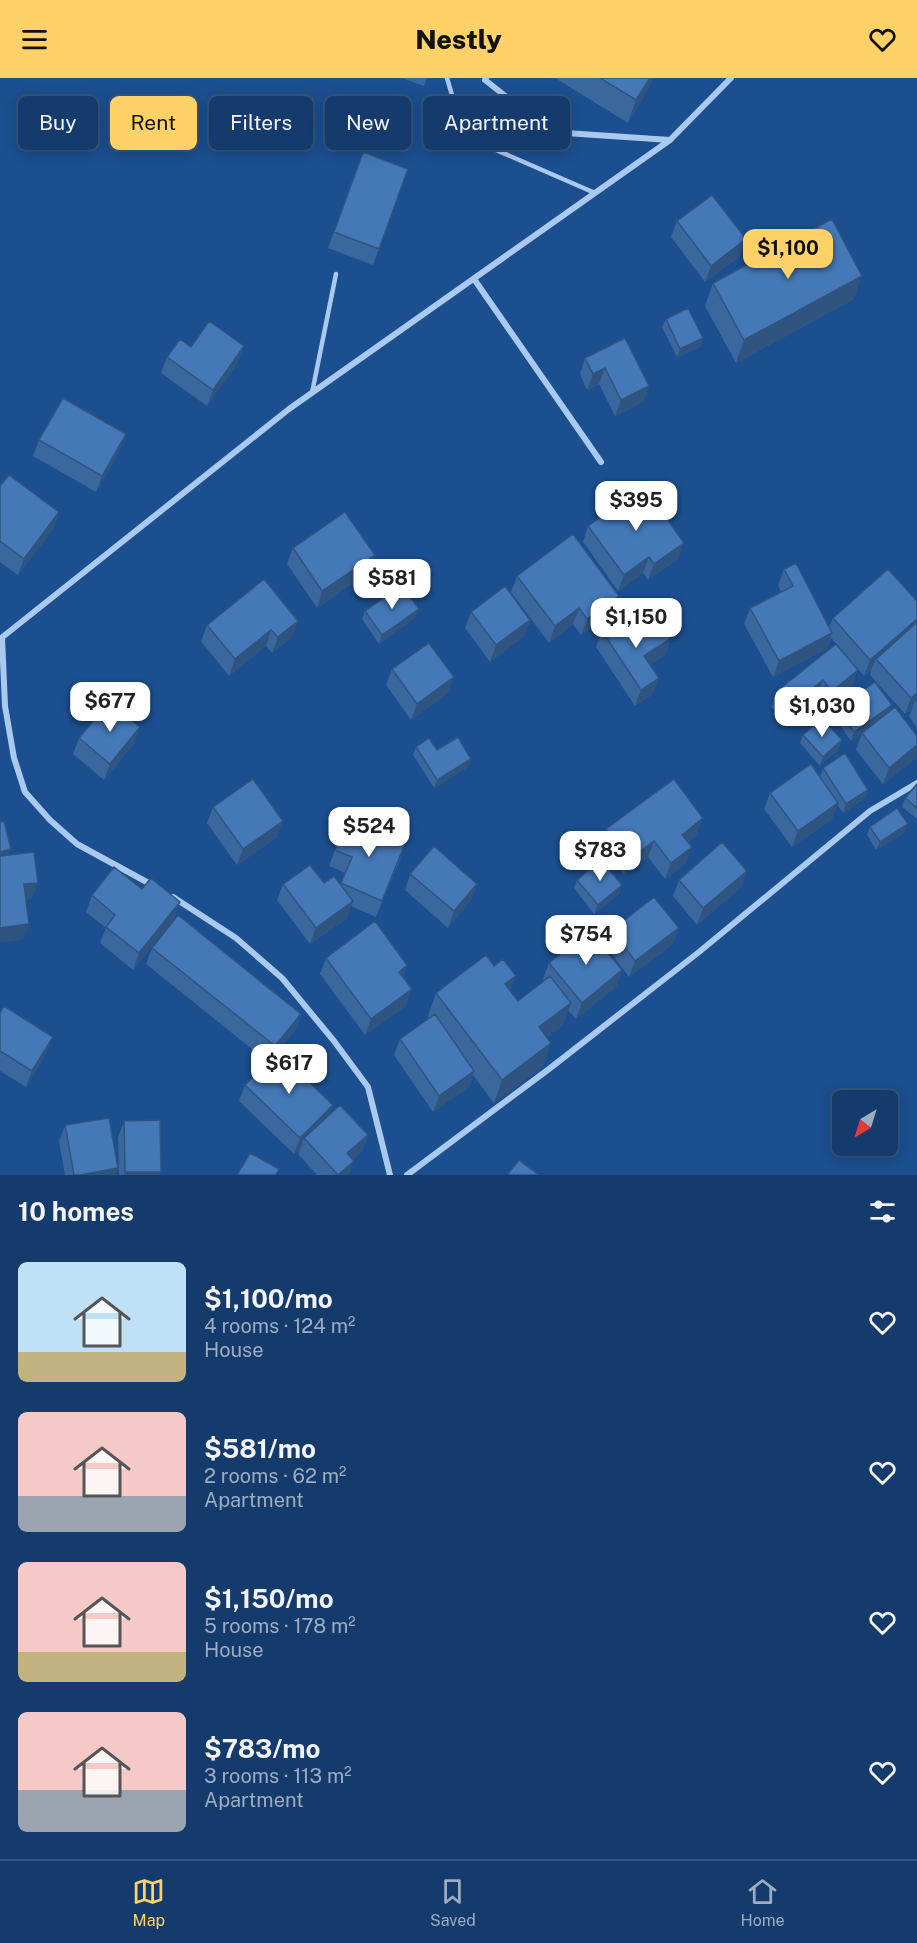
<!DOCTYPE html>
<meta charset="utf-8">
<style>
body{margin:0;font-family:"Public Sans",sans-serif;background:#1d4271;color:#f1f3f6;height:100vh;display:flex;flex-direction:column;font-size:22px;white-space:nowrap}
*{box-sizing:border-box;margin:0}
p{font-size:20px;color:#9dadc1}
.icon{flex:none;width:33px;height:33px;fill:none;stroke:currentColor;stroke-width:2;stroke-linecap:round;stroke-linejoin:round}
.map{position:relative;height:1097px;overflow:hidden}
.drawer{display:flex;flex-direction:column;background:#143b6b;flex:1}
.drawer>*{flex:none}
.hud{position:absolute;left:18px;top:18px;width:600px;height:54px;display:flex;gap:12px}
.needle{width:39px;rotate:218deg}
.fabs{position:absolute;left:832px;top:1012px;display:grid;gap:12px}
.fabs a{display:grid;place-items:center;width:66px;height:66px;border-radius:9px;background:#143b6b;box-shadow:0 3px 15px #0003,0 0 0 2px #33557e;font-size:30px}
.price{position:absolute;translate:-50% -51px;padding:0 14px;border-radius:12px;background:#fff;color:#222;font-size:20px;line-height:39px;filter:drop-shadow(0 2px 3px #0008)}
.price::after{content:'';position:absolute;left:50%;top:36px;width:18px;height:14px;margin-left:-9px;background:inherit;clip-path:polygon(0 0,100% 0,50% 100%)}
.price.on{background:#ffd166;color:#111}
ul{padding:0;list-style:none}
li{display:flex;align-items:center;gap:18px;height:150px;padding:0 18px}
li span{display:grid;place-items:center;flex:none;width:168px;height:120px;border-radius:9px;color:#555}
li>.icon{margin-inline-start:auto}
span .icon{width:72px;height:72px;fill:#fffc;stroke-width:1}
li b{font-size:26px}
h2{display:flex;justify-content:space-between;align-items:center;height:72px;padding:0 18px;font-size:26px}
.chip{padding:0 21px;border-radius:9px;background:#143b6b;box-shadow:0 3px 15px #0003,0 0 0 2px #33557e;font-size:21px;line-height:54px}
.chip.on{background:#ffd166;color:#111}
header{display:flex;justify-content:space-between;align-items:center;height:78px;padding:0 18px;background:#ffd166;color:#111;font-size:27px;font-weight:800}
.dock{display:flex;justify-content:space-around;align-items:center;height:84px;border-top:2px solid #33557e;background:#143b6b;font-size:16px;color:#9dadc1}
.dock a{display:grid;justify-items:center;gap:3px}
.dock .on{color:#ffd166}
.map>svg:first-child{display:block}
</style>
<header><svg class="icon" aria-label="menu" viewBox="0 0 24 24"><path d="M4 6h16M4 12h16M4 18h16"/></svg>Nestly<svg class="icon" aria-label="heart" viewBox="0 0 24 24"><path d="M12 20l-8-8c-3-5 5-10 8-4 3-6 11-1 8 4z"/></svg></header>
<div class="map">
<svg width="917" height="1097" viewBox="0 0 917 1097">
<rect width="100%" height="100%" fill="#1b4f8f"/>
<g fill="none" stroke-linecap="round" stroke-linejoin="round">
<path stroke="#a9c9ee" stroke-width="4.5" d="M 447,0 L 464,58 L 595,115
M 312,315 L 336,196"/>
<path stroke="#a9c9ee" stroke-width="6" d="M 486,0 L 485,2 L 551,54 L 670,62
M 474,201 L 601,384
M 2,560 L 5,628 L 14,680 L 25,714 L 50,742 L 77,766 L 154,808
M 0,561 L 289,331 L 670,62 L 731,0
M 173,819 L 236,860 L 282,900 L 334,963 L 368,1009 L 390,1097
M 407,1097 L 549,991 L 699,874 L 870,733 L 917,705"/>
</g>
<path fill="#3a679d" d="M 402,0 L 427,0 L 424,8 Z
M 555,0 L 653,0 L 649,10 L 628,45 Z
M 363,74 L 408,91 L 373,187 L 328,170 Z
M 677,143 L 746,161 L 740,178 L 705,204 L 671,159 Z
M 713,205 L 854,221 L 736,285 L 705,228 Z
M 666,241 L 703,260 L 700,269 L 677,279 L 662,249 Z
M 191,269 L 238,284 L 207,328 L 161,295 L 167,279 Z
M 585,280 L 649,308 L 643,324 L 615,338 L 599,306 L 587,312 L 580,296 Z
M 39,362 L 120,372 L 96,414 L 33,378 Z
M 0,408 L 59,434 L 53,451 L 18,497 L 0,484 Z
M 588,448 L 678,481 L 648,502 L 643,495 L 618,513 L 583,464 Z
M 293,470 L 375,477 L 369,494 L 317,530 L 287,486 Z
M 784,491 L 829,549 L 833,540 L 917,523 L 917,650 L 909,638 L 912,631 L 905,636 L 870,597 L 871,592 L 864,598 L 842,573 L 852,609 L 826,629 L 817,618 L 785,644 L 771,629 L 777,613 L 836,566 L 831,560 L 826,571 L 773,599 L 744,546 L 750,530 L 781,514 L 778,507 Z
M 517,498 L 613,534 L 581,557 L 573,546 L 549,565 L 511,514 Z
M 264,501 L 292,559 L 272,575 L 266,568 L 229,598 L 201,563 L 207,547 Z
M 365,533 L 416,539 L 379,566 L 362,541 Z
M 471,534 L 530,542 L 524,558 L 490,584 L 465,550 Z
M 602,553 L 639,561 L 670,561 L 665,577 L 650,587 L 653,616 L 635,628 L 596,569 Z
M 392,591 L 448,615 L 411,642 L 386,607 Z
M 892,627 L 890,633 L 916,680 L 883,706 L 856,672 L 862,655 L 868,651 L 851,663 L 834,639 L 837,631 Z
M 803,657 L 839,671 L 820,688 L 800,665 Z
M 79,660 L 134,666 L 104,702 L 73,676 Z
M 416,669 L 437,672 L 471,681 L 468,689 L 434,710 L 413,677 Z
M 823,690 L 868,712 L 865,720 L 843,735 L 837,726 L 832,741 L 792,769 L 764,731 L 770,715 L 820,699 Z
M 917,706 L 917,741 L 902,729 L 905,720 Z
M 213,729 L 277,759 L 237,787 L 207,745 Z
M 870,749 L 905,754 L 876,772 L 867,757 Z
M 606,751 L 697,756 L 688,764 L 686,785 L 665,801 L 648,779 L 624,797 L 601,768 Z
M 335,772 L 401,779 L 376,839 L 351,828 L 347,840 L 310,866 L 277,822 L 283,806 L 324,805 L 340,806 L 345,795 L 329,788 Z
M 747,793 L 741,809 L 697,847 L 673,818 L 679,802 Z
M 410,796 L 477,806 L 471,822 L 448,850 L 405,812 Z
M 577,802 L 619,816 L 594,836 L 574,810 Z
M 142,811 L 180,824 L 174,840 L 133,892 L 100,865 L 106,850 L 86,834 L 92,817 Z
M 612,852 L 673,866 L 629,899 L 606,868 Z
M 152,870 L 301,936 L 295,952 L 276,975 L 333,1027 L 329,1037 L 368,1057 L 362,1073 L 353,1081 L 349,1097 L 317,1097 L 298,1076 L 300,1071 L 294,1076 L 239,1023 L 245,1007 L 268,984 L 146,886 Z
M 326,880 L 407,887 L 403,899 L 406,928 L 365,957 L 320,896 Z
M 549,885 L 617,908 L 576,941 L 568,932 L 562,948 L 547,959 L 543,988 L 494,1025 L 473,997 L 469,1009 L 433,1034 L 394,977 L 400,961 L 429,940 L 428,938 L 436,915 L 510,913 L 518,923 L 544,903 L 543,901 Z
M 0,935 L 47,975 L 26,1009 L 0,993 Z
M 124,1043 L 160,1097 L 119,1097 L 118,1059 Z
M 65,1047 L 116,1097 L 65,1097 L 59,1064 Z"/>
<path fill="#305480" d="M 650,0 L 653,0 L 649,10 L 628,45 L 636,22 Z
M 746,161 L 740,178 L 705,204 L 711,188 Z
M 862,198 L 854,221 L 736,285 L 744,262 Z
M 703,260 L 700,269 L 677,279 L 680,271 Z
M 244,268 L 238,284 L 207,328 L 213,312 Z
M 605,290 L 599,306 L 587,312 L 593,296 Z
M 649,308 L 643,324 L 615,338 L 621,322 Z
M 126,356 L 120,372 L 96,414 L 102,398 Z
M 59,434 L 53,451 L 18,497 L 24,481 Z
M 684,465 L 678,481 L 648,502 L 654,486 Z
M 375,477 L 369,494 L 317,530 L 322,513 Z
M 649,479 L 643,495 L 618,513 L 624,497 Z
M 619,518 L 613,534 L 581,557 L 587,541 Z
M 579,530 L 573,546 L 549,565 L 555,548 Z
M 419,531 L 416,539 L 379,566 L 382,557 Z
M 917,541 L 917,552 L 876,581 L 871,592 L 864,598 L 870,582 Z
M 530,542 L 524,558 L 490,584 L 496,567 Z
M 298,543 L 292,559 L 272,575 L 278,559 Z
M 271,552 L 266,568 L 229,598 L 235,581 Z
M 832,555 L 826,571 L 773,599 L 779,583 Z
M 670,561 L 665,577 L 638,595 L 644,578 Z
M 858,592 L 852,609 L 826,629 L 832,613 Z
M 454,599 L 448,615 L 411,642 L 417,626 Z
M 659,600 L 653,616 L 635,628 L 641,612 Z
M 823,602 L 817,618 L 785,644 L 791,628 Z
M 917,615 L 917,625 L 915,622 L 912,631 L 905,636 L 911,620 Z
M 892,627 L 889,636 L 851,663 L 854,654 Z
M 140,649 L 134,666 L 104,702 L 110,686 Z
M 842,662 L 839,671 L 820,688 L 823,679 Z
M 917,667 L 917,676 L 916,680 L 883,706 L 889,690 Z
M 471,681 L 468,689 L 434,710 L 437,702 Z
M 868,712 L 865,720 L 843,735 L 846,726 Z
M 838,725 L 832,741 L 792,769 L 798,753 Z
M 703,740 L 697,756 L 676,773 L 682,757 Z
M 283,743 L 277,759 L 237,787 L 243,771 Z
M 908,746 L 905,754 L 876,772 L 880,764 Z
M 654,763 L 648,779 L 624,797 L 630,781 Z
M 692,769 L 686,785 L 665,801 L 671,785 Z
M 11,771 L 8,779 L 0,781 L 0,774 Z
M 747,793 L 741,809 L 697,847 L 703,830 Z
M 38,805 L 32,821 L 18,823 L 24,806 Z
M 477,806 L 471,822 L 448,850 L 454,833 Z
M 622,807 L 619,816 L 594,836 L 598,827 Z
M 353,823 L 347,840 L 310,866 L 316,850 Z
M 180,824 L 174,840 L 133,892 L 139,875 Z
M 29,846 L 23,862 L 0,865 L 0,850 Z
M 679,850 L 673,866 L 629,899 L 635,883 Z
M 407,887 L 401,903 L 399,894 Z
M 622,892 L 617,908 L 576,941 L 582,925 Z
M 516,898 L 508,921 L 505,906 Z
M 412,911 L 406,928 L 365,957 L 371,941 Z
M 571,925 L 562,948 L 530,972 L 539,949 Z
M 301,936 L 295,952 L 269,984 L 275,968 Z
M 53,959 L 47,975 L 26,1009 L 32,993 Z
M 551,965 L 543,988 L 494,1025 L 502,1002 Z
M 474,993 L 469,1009 L 433,1034 L 439,1018 Z
M 333,1027 L 327,1043 L 304,1060 L 300,1071 L 294,1076 L 300,1060 Z
M 368,1057 L 362,1073 L 341,1091 L 347,1075 Z
M 354,1083 L 349,1097 L 339,1097 Z
M 118,1090 L 116,1097 L 80,1097 Z
M 125,1094 L 161,1094 L 160,1097 L 124,1097 Z"/>
<path fill="#4478b7" stroke="#305480" stroke-width="1.5" d="M 600,0 L 650,0 L 636,22 Z
M 363,74 L 408,91 L 379,171 L 334,154 Z
M 712,117 L 746,161 L 711,188 L 677,143 Z
M 832,141 L 862,198 L 744,262 L 713,205 Z
M 688,230 L 703,260 L 680,271 L 666,241 Z
M 209,243 L 244,268 L 213,312 L 167,279 L 180,261 L 191,269 Z
M 625,260 L 649,308 L 621,322 L 605,290 L 593,296 L 585,280 Z
M 63,320 L 126,356 L 102,398 L 39,362 Z
M 9,397 L 59,434 L 24,481 L 0,463 L 0,408 Z
M 644,408 L 684,465 L 654,486 L 649,479 L 624,497 L 588,448 Z
M 345,434 L 375,477 L 322,513 L 293,470 Z
M 573,456 L 619,518 L 587,541 L 579,530 L 555,548 L 517,498 Z
M 796,485 L 832,555 L 779,583 L 750,530 L 793,508 L 784,491 Z
M 888,491 L 917,523 L 917,541 L 870,582 L 833,540 Z
M 264,501 L 298,543 L 278,559 L 271,552 L 235,581 L 207,547 Z
M 402,507 L 419,531 L 382,557 L 365,533 Z
M 505,508 L 530,542 L 496,567 L 471,534 Z
M 624,538 L 639,561 L 661,547 L 670,561 L 644,578 L 659,600 L 641,612 L 602,553 Z
M 917,544 L 917,615 L 911,620 L 876,581 Z
M 429,565 L 454,599 L 417,626 L 392,591 Z
M 836,566 L 858,592 L 832,613 L 823,602 L 791,628 L 777,613 Z
M 875,604 L 892,627 L 854,654 L 837,631 Z
M 109,624 L 140,649 L 110,686 L 79,660 Z
M 895,629 L 917,658 L 917,667 L 889,690 L 862,655 Z
M 822,640 L 842,662 L 823,679 L 803,657 Z
M 458,659 L 471,681 L 437,702 L 416,669 L 429,660 L 437,672 Z
M 845,675 L 868,712 L 846,726 L 823,690 Z
M 811,686 L 838,725 L 798,753 L 770,715 Z
M 253,701 L 283,743 L 243,771 L 213,729 Z
M 674,701 L 703,740 L 682,757 L 692,769 L 671,785 L 654,763 L 630,781 L 606,751 Z
M 917,706 L 917,730 L 905,720 Z
M 897,730 L 908,746 L 880,764 L 870,749 Z
M 348,739 L 406,763 L 382,823 L 341,805 L 352,779 L 335,772 Z
M 4,743 L 11,771 L 0,774 L 0,744 Z
M 722,764 L 747,793 L 703,830 L 679,802 Z
M 434,768 L 477,806 L 454,833 L 410,796 Z
M 34,774 L 38,805 L 24,806 L 29,846 L 0,850 L 0,778 Z
M 601,782 L 622,807 L 598,827 L 577,802 Z
M 310,787 L 324,805 L 334,798 L 353,823 L 316,850 L 283,806 Z
M 114,789 L 142,811 L 151,800 L 180,824 L 139,875 L 106,849 L 115,837 L 92,817 Z
M 654,819 L 679,850 L 635,883 L 612,852 Z
M 178,837 L 301,936 L 275,968 L 152,870 Z
M 375,843 L 407,887 L 399,894 L 412,911 L 371,941 L 326,880 Z
M 589,852 L 622,892 L 582,925 L 549,885 Z
M 486,877 L 494,888 L 503,881 L 516,898 L 505,906 L 518,923 L 550,898 L 571,925 L 539,949 L 551,965 L 502,1002 L 436,915 Z
M 4,928 L 53,959 L 32,993 L 0,973 L 0,935 Z
M 435,936 L 474,993 L 439,1018 L 400,961 Z
M 278,974 L 333,1027 L 300,1060 L 245,1007 Z
M 340,1027 L 368,1057 L 347,1075 L 354,1083 L 338,1097 L 304,1060 Z
M 109,1040 L 118,1090 L 80,1097 L 74,1097 L 65,1047 Z
M 160,1042 L 161,1094 L 125,1094 L 124,1043 Z
M 250,1075 L 279,1091 L 276,1097 L 237,1097 Z
M 519,1082 L 539,1097 L 507,1097 Z"/>
</svg>
<div class="fabs">
<a><svg class="needle" viewBox="-14 -14 28 28"><path d="M0-13l5 13h-10z" fill="#e53935"/><path d="M0 13l5-13h-10z" fill="#9dadc1"/></svg></a>
</div>
<b class="price on" style="left:788px;top:202px">$1,100</b>
<b class="price" style="left:636px;top:454px">$395</b>
<b class="price" style="left:392px;top:532px">$581</b>
<b class="price" style="left:636px;top:571px">$1,150</b>
<b class="price" style="left:110px;top:655px">$677</b>
<b class="price" style="left:822px;top:660px">$1,030</b>
<b class="price" style="left:369px;top:780px">$524</b>
<b class="price" style="left:600px;top:804px">$783</b>
<b class="price" style="left:586px;top:888px">$754</b>
<b class="price" style="left:289px;top:1017px">$617</b>
<div class="hud">
<a class="chip">Buy</a>
<a class="chip on">Rent</a>
<a class="chip">Filters</a>
<a class="chip">New</a>
<a class="chip">Apartment</a>
</div>
</div>
<section class="drawer">
<h2>10 homes<svg class="icon" aria-label="filters" viewBox="0 0 24 24"><path d="M4 7h16M4 17h16"/><circle cx="9" cy="7" r="2"/><circle cx="15" cy="17" r="2"/></svg></h2>
<ul>
<li><span style="background:linear-gradient(#bfe0f5 75%,#c2b280 0)"><svg class="icon" aria-label="home" viewBox="0 0 24 24"><path d="M3 11l9-7 9 7M6 9v11h12V9"/></svg></span><div><b>$1,100/mo</b><p>4 rooms · 124 m²</p><p>House</p></div><svg class="icon" aria-label="heart" viewBox="0 0 24 24"><path d="M12 20l-8-8c-3-5 5-10 8-4 3-6 11-1 8 4z"/></svg></li>
<li><span style="background:linear-gradient(#f6c9c9 70%,#9aa5b1 0)"><svg class="icon" aria-label="home" viewBox="0 0 24 24"><path d="M3 11l9-7 9 7M6 9v11h12V9"/></svg></span><div><b>$581/mo</b><p>2 rooms · 62 m²</p><p>Apartment</p></div><svg class="icon" aria-label="heart" viewBox="0 0 24 24"><path d="M12 20l-8-8c-3-5 5-10 8-4 3-6 11-1 8 4z"/></svg></li>
<li><span style="background:linear-gradient(#f6c9c9 75%,#c2b280 0)"><svg class="icon" aria-label="home" viewBox="0 0 24 24"><path d="M3 11l9-7 9 7M6 9v11h12V9"/></svg></span><div><b>$1,150/mo</b><p>5 rooms · 178 m²</p><p>House</p></div><svg class="icon" aria-label="heart" viewBox="0 0 24 24"><path d="M12 20l-8-8c-3-5 5-10 8-4 3-6 11-1 8 4z"/></svg></li>
<li><span style="background:linear-gradient(#f6c9c9 65%,#9aa5b1 0)"><svg class="icon" aria-label="home" viewBox="0 0 24 24"><path d="M3 11l9-7 9 7M6 9v11h12V9"/></svg></span><div><b>$783/mo</b><p>3 rooms · 113 m²</p><p>Apartment</p></div><svg class="icon" aria-label="heart" viewBox="0 0 24 24"><path d="M12 20l-8-8c-3-5 5-10 8-4 3-6 11-1 8 4z"/></svg></li>
</ul>
</section>
<nav class="dock">
<a class="on"><svg class="icon" aria-label="map" viewBox="0 0 24 24"><path d="M3 6l6-2 6 2 6-2v14l-6 2-6-2-6 2zM9 4v14M15 6v14"/></svg>Map</a>
<a><svg class="icon" aria-label="saved" viewBox="0 0 24 24"><path d="M7 4h10v16l-5-4-5 4z"/></svg>Saved</a>
<a><svg class="icon" aria-label="home" viewBox="0 0 24 24"><path d="M3 11l9-7 9 7M6 9v11h12V9"/></svg>Home</a>
</nav>
